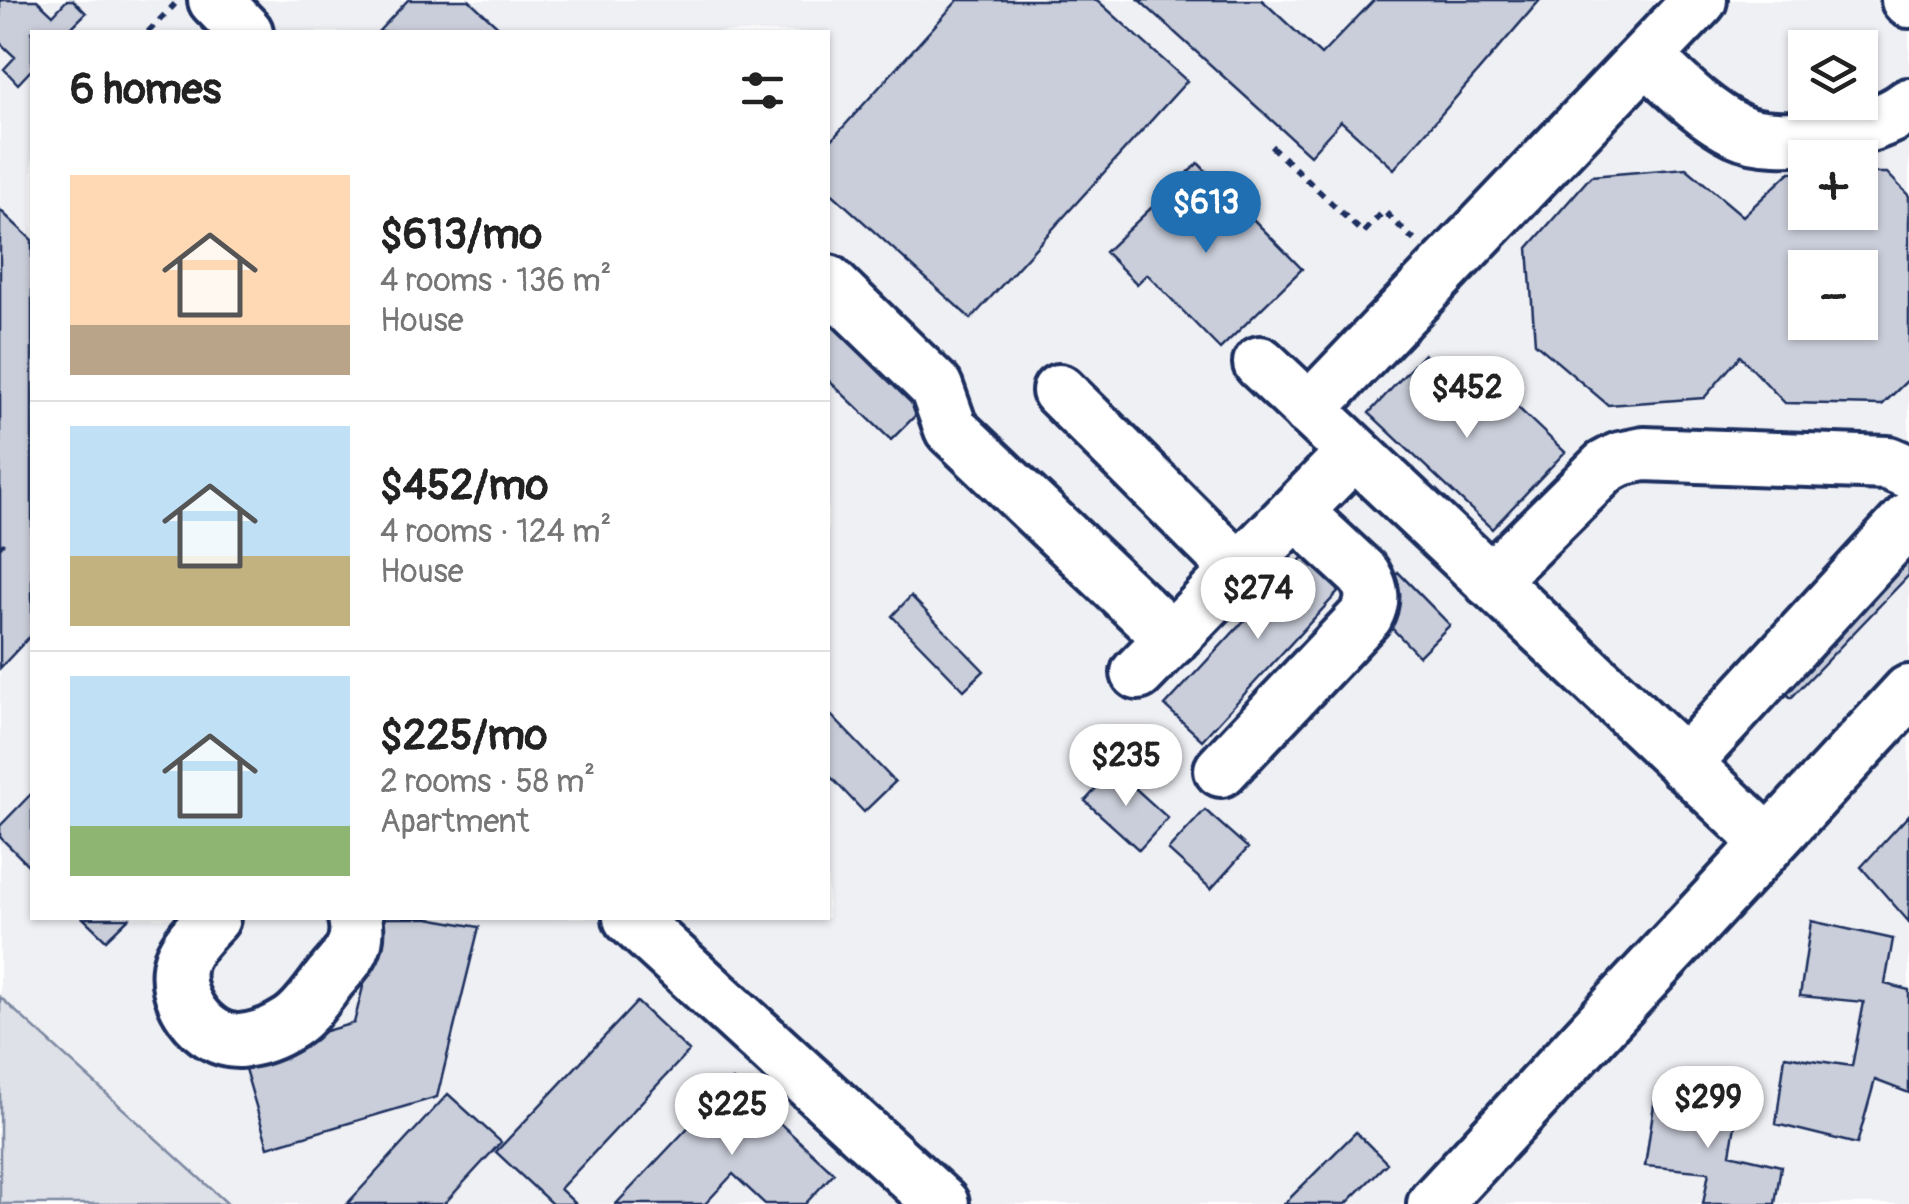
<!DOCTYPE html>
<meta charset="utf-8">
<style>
body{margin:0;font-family:Pangolin,sans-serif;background:#f2f2f2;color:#222;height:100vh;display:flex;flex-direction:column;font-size:38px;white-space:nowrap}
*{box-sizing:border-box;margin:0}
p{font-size:32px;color:#767676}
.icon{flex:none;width:55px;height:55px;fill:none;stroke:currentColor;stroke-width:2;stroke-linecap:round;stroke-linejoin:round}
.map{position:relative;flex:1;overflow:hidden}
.drawer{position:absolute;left:30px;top:30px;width:800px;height:890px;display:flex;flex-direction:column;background:#fff;border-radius:0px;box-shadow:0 2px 8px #0004}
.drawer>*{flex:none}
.controls{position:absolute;left:1788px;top:30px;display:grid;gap:20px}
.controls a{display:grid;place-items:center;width:90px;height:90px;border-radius:0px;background:#fff;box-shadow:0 2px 8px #0004;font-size:50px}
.price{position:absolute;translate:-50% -85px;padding:0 22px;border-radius:35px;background:#fff;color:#222;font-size:32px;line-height:65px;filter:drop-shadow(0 2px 5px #0008)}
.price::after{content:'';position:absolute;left:50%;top:60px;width:30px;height:22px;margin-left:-15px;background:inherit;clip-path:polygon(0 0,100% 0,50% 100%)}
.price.active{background:#1f6fb2;color:#fff}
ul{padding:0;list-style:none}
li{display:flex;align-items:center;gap:30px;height:250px;padding:0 40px}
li+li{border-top:2px solid #e0e0e0}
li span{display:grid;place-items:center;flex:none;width:280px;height:200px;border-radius:0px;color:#555}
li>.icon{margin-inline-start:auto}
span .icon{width:120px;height:120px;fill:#fffc;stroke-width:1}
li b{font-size:42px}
h2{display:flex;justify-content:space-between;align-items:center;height:120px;padding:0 40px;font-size:42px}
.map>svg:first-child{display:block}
</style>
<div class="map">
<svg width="1909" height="1204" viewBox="0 0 1909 1204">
<rect width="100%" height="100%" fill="#fff"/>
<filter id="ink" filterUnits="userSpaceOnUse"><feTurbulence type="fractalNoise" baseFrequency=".01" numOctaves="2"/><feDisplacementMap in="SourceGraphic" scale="20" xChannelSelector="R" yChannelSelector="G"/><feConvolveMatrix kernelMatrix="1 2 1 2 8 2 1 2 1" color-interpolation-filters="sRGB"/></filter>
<g filter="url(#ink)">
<path fill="#eff0f4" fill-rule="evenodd" d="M 0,0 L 1909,0 L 1909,1204 L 0,1204 ZM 32,32 L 828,32 L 828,918 L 32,918 ZM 1805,48 L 1860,48 L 1860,102 L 1805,102 ZM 1805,158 L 1860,158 L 1860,212 L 1805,212 ZM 1805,268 L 1860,268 L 1860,322 L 1805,322 Z"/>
<path fill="#dee1e7" stroke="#7c88a2" stroke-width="2.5" d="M 0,997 L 228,1204 L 0,1204 Z"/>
<path fill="#caceda" stroke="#1b2f5e" stroke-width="2.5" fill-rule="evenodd" d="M 0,0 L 37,0 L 53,15 L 67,0 L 73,0 L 86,13 L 67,32 L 32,32 L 32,69 L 18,84 L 4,69 L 15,57 L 0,43 Z
M 408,0 L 469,0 L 504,32 L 378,32 Z
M 958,0 L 1097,0 L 1187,81 L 971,319 L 828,190 L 828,144 Z
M 1139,0 L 1262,0 L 1321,55 L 1374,0 L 1540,0 L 1394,169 L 1341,121 L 1310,155 Z
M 1198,163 L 1302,269 L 1220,349 L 1147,274 L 1137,284 L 1105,252 Z
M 1686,168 L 1743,216 L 1790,172 L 1805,172 L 1805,212 L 1860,212 L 1860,173 L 1887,173 L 1909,196 L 1909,379 L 1882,405 L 1785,403 L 1740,356 L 1704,398 L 1608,405 L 1535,343 L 1528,248 L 1591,176 ZM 1805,268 L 1860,268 L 1860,322 L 1805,322 Z
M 0,210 L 32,240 L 32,634 L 0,668 L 0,548 L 4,543 L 0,546 Z
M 828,313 L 925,406 L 891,440 L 828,380 Z
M 1424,354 L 1493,420 L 1511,401 L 1565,452 L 1492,529 L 1369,413 Z
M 1909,536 L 1909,575 L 1791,698 L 1771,679 Z
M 1315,544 L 1352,577 L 1202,740 L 1165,706 Z
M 1398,572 L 1450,625 L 1419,656 L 1379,615 L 1399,595 L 1387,583 Z
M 911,596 L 984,671 L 964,690 L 892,616 Z
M 828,712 L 895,782 L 864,812 L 828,774 Z
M 1114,769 L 1168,818 L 1139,850 L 1085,801 Z
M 32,793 L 32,869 L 0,837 L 0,826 Z
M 1205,810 L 1248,848 L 1211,889 L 1168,850 Z
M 1909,815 L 1909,922 L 1861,867 Z
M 83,918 L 129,918 L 106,940 Z
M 380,918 L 428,918 L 479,927 L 437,1097 L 268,1147 L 241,1055 L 354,1023 Z
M 1811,921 L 1893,939 L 1885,984 L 1909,990 L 1909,1093 L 1875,1080 L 1857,1144 L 1776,1124 L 1785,1056 L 1852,1066 L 1864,1002 L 1800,996 Z
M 637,1002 L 689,1051 L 560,1189 L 576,1204 L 552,1204 L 496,1152 Z
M 733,1080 L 834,1173 L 805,1204 L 765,1204 L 733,1174 L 705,1204 L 616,1204 Z
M 1656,1091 L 1738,1109 L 1730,1154 L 1781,1166 L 1775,1204 L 1703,1204 L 1709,1172 L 1645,1166 Z
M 448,1094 L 501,1142 L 444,1204 L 347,1204 Z
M 1356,1132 L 1387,1163 L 1346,1204 L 1284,1204 Z"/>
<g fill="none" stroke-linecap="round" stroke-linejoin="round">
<g stroke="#1b2f5e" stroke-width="60">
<path id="minor" d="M 215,0 L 246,32
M 1908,0 L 1909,1
M 1646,57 C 1674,83 1702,113 1737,130 C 1777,149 1875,133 1909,105
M 828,282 L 936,387 L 951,429 L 1172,639
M 1260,363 L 1769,843
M 1059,391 L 1240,571
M 1309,410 L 1700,0
M 1490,581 L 1605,467 L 1620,459 L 1644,454 L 1888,463 L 1909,472
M 1138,673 L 1354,452
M 1684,764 L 1909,519
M 1221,770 L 1366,616 C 1374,601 1373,590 1364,575 L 1296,512
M 213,918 C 202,930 187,944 181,960 C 169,995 203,1043 240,1041 C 257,1040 276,1032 290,1023 C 306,1013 319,992 331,977 C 348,958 361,945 355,918
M 630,918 L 942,1204
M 1434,1204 L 1909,692"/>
</g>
<path stroke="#1b2f5e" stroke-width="6" stroke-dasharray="8 8" stroke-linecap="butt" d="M 148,32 L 175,4
M 1271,146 L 1363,233 L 1384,211 L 1414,240"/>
<use href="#minor" stroke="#fff" stroke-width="52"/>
</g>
</g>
</svg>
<div class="controls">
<a><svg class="icon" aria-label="layers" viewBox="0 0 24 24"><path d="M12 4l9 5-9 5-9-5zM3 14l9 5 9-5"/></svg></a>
<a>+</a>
<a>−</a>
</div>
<b class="price active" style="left:1206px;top:256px">$613</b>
<b class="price" style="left:1467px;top:441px">$452</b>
<b class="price" style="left:1258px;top:642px">$274</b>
<b class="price" style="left:1126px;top:809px">$235</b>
<b class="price" style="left:1708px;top:1151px">$299</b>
<b class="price" style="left:732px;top:1158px">$225</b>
<section class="drawer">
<h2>6 homes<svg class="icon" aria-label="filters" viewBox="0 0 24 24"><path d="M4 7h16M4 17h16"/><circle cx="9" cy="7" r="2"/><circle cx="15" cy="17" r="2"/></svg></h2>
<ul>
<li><span style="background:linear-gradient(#ffd9b3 75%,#b9a48a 0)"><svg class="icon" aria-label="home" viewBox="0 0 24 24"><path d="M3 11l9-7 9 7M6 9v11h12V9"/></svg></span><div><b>$613/mo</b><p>4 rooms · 136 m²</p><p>House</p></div></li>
<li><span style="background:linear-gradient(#bfe0f5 65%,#c2b280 0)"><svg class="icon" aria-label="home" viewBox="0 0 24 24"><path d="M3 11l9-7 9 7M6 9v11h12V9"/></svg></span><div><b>$452/mo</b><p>4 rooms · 124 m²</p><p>House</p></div></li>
<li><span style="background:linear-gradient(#bfe0f5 75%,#8fb573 0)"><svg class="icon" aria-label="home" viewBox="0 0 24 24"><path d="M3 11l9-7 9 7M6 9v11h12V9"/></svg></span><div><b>$225/mo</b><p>2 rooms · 58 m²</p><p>Apartment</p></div></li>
</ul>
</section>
</div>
